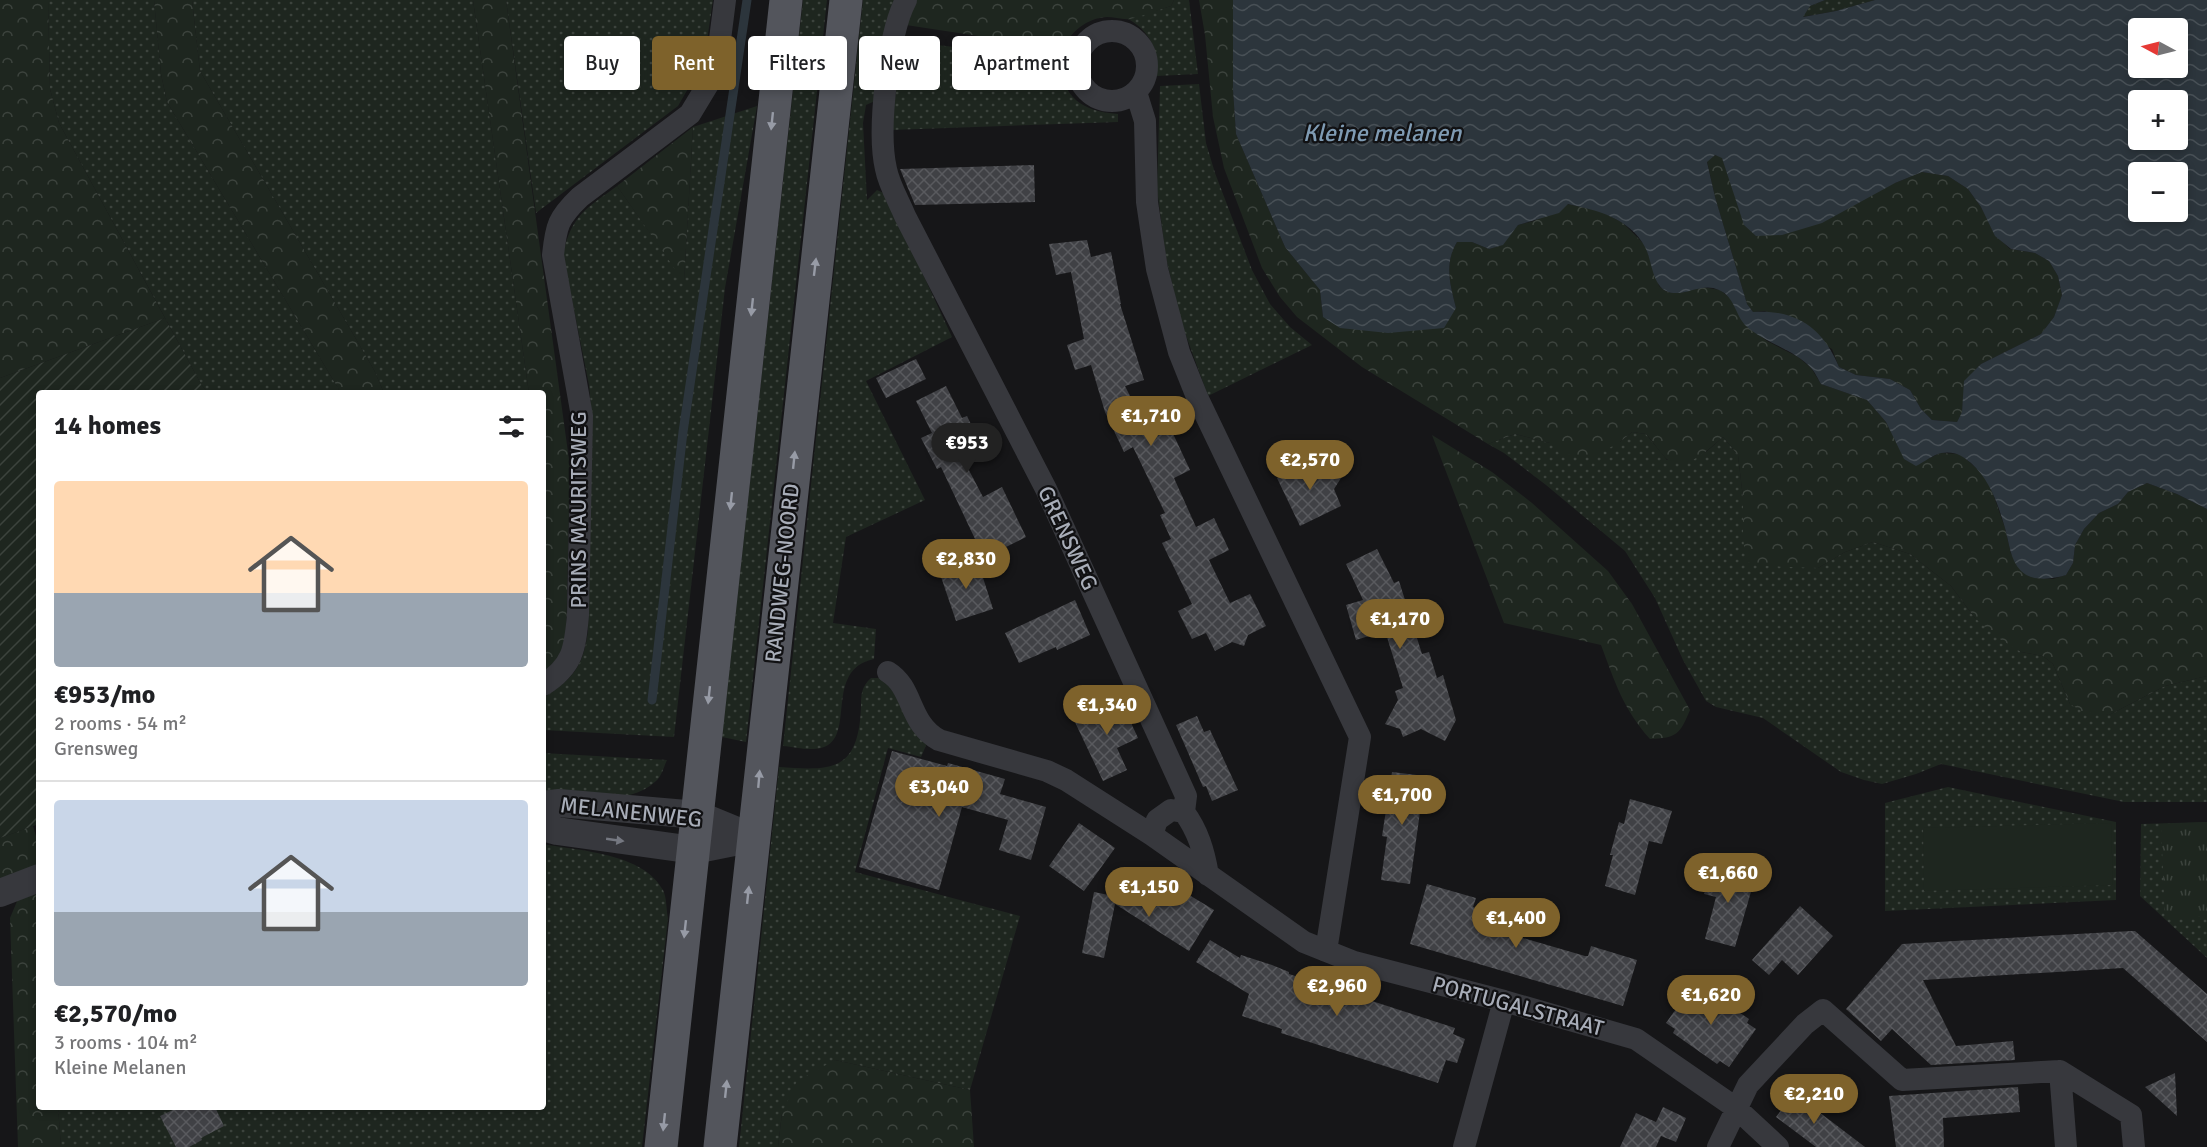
<!DOCTYPE html>
<meta charset="utf-8">
<style>
body{margin:0;font-family:Signika,sans-serif;background:#f2f2f2;color:#202124;height:100vh;display:flex;flex-direction:column;font-size:22px;white-space:nowrap}
*{box-sizing:border-box;margin:0}
p{font-size:20px;color:#757577}
.icon{flex:none;width:33px;height:33px;fill:none;stroke:currentColor;stroke-width:2;stroke-linecap:round;stroke-linejoin:round}
.map{position:relative;flex:1;overflow:hidden}
.panel{position:absolute;left:36px;top:390px;width:510px;height:720px;display:flex;flex-direction:column;background:#fff;border-radius:6px;box-shadow:0 3px 9px #0003}
.panel>*{flex:none}
.top-card{position:absolute;left:564px;top:36px;width:570px;height:54px;display:flex;gap:12px}
.needle{width:39px;rotate:277deg}
.fabs{position:absolute;left:2128px;top:18px;display:grid;gap:12px}
.fabs a{display:grid;place-items:center;width:60px;height:60px;border-radius:6px;background:#fff;box-shadow:0 3px 9px #0003;font-size:30px}
.price{position:absolute;translate:-50% -51px;padding:0 14px;border-radius:21px;background:#7e622b;color:#fff;font-size:20px;line-height:39px;filter:drop-shadow(0 2px 3px #0008)}
.price::after{content:'';position:absolute;left:50%;top:36px;width:18px;height:14px;margin-left:-9px;background:inherit;clip-path:polygon(0 0,100% 0,50% 100%)}
.price.active{background:#222;color:#fff}
ul{padding:0;list-style:none}
li{display:grid;align-content:center;gap:12px;height:318px;padding:0 18px}
li+li{border-top:2px solid #e0e0e0}
li span{display:grid;place-items:center;height:186px;border-radius:6px;color:#555}
li>.icon{margin-inline-start:auto}
span .icon{width:108px;height:108px;fill:#fffc;stroke-width:1}
li b{font-size:26px}
h2{display:flex;justify-content:space-between;align-items:center;height:72px;padding:0 18px;font-size:26px}
.tag{padding:0 21px;border-radius:6px;background:#fff;box-shadow:0 3px 9px #0003;font-size:21px;line-height:54px}
.tag.active{background:#7e622b;color:#fff}
.map>svg:first-child{display:block}
</style>
<div class="map">
<svg width="2207" height="1147" viewBox="0 0 2207 1147">
<defs>
<pattern id="grass-dots" width="8" height="8" patternUnits="userSpaceOnUse" patternTransform="scale(1.5)"><rect width="8" height="8" fill="#1e261f"/><path d="M2 2h.1M6 6h.1" fill="none" stroke="#3c433d" stroke-width="1.8" stroke-linecap="round"/></pattern>
<pattern id="forest-crowns" width="20" height="18" patternUnits="userSpaceOnUse" patternTransform="scale(1.5)"><rect width="20" height="18" fill="#1e261f"/><path d="M2 6a3 3 0 1 1 6 0M12 15a3 3 0 1 1 6 0" fill="none" stroke="#3c433d"/></pattern>
<pattern id="park-tufts" width="24" height="20" patternUnits="userSpaceOnUse" patternTransform="scale(1.5)"><rect width="24" height="20" fill="#1e261f"/><path d="M3 7l-1-3M5 7V3M7 7l1-3M15 17l-1-3M17 17v-4M19 17l1-3" fill="none" stroke="#3c433d"/></pattern>
<pattern id="garden-furrows" width="10" height="10" patternUnits="userSpaceOnUse" patternTransform="scale(1.5)"><rect width="10" height="10" fill="#1e261f"/><path d="M-1 1l2-2M0 10L10 0M9 11l2-2" fill="none" stroke="#3c433d"/></pattern>
<pattern id="water-waves" width="16" height="10" patternUnits="userSpaceOnUse" patternTransform="scale(1.5)"><rect width="16" height="10" fill="#2c353c"/><path d="M0 5q4-4 8 0t8 0" fill="none" stroke="#485056"/></pattern>
<pattern id="building-cross-hatch" width="8" height="8" patternUnits="userSpaceOnUse" patternTransform="scale(1.5)"><rect width="8" height="8" fill="#404145"/><path d="M0 0l8 8M0 8l8-8" fill="none" stroke="#595a5e"/></pattern>
</defs>
<rect width="100%" height="100%" fill="#161618"/>
<path fill="url(#grass-dots)" d="M 48,0 L 154,0 L 161,74 L 167,102 L 341,393 L 208,393 L 201,384 L 59,123 L 50,89 Z
M 192,0 L 473,0 L 529,393 L 384,393 L 374,370 L 200,71 Z
M 506,0 L 713,0 L 704,61 L 678,106 L 536,213 Z
M 803,0 L 827,0 L 746,742 L 722,737 Z
M 863,0 L 895,0 L 875,101 L 866,105 L 863,123 L 867,200 L 877,190 L 886,194 L 952,337 L 866,381 L 925,500 L 846,537 L 833,623 L 876,629 L 874,659 C 822,670 858,739 821,748 C 809,751 794,747 783,746 Z
M 1174,0 L 1189,0 L 1198,74 L 1157,76 C 1158,50 1151,32 1128,19 L 1171,6 Z
M 1825,0 L 1875,0 L 1836,11 L 1802,17 L 1810,6 Z
M 902,41 L 1061,59 C 1061,98 1082,111 1118,114 L 1118,122 L 891,130 Z
M 1199,84 L 1206,143 L 1215,173 L 1252,270 L 1270,304 L 1290,327 L 1312,345 L 1208,396 L 1181,322 L 1166,258 L 1157,189 L 1160,86 Z
M 757,106 L 725,288 L 674,737 L 543,730 L 543,698 C 573,679 583,667 588,631 L 592,418 L 589,385 L 563,255 C 571,215 587,208 617,186 L 684,281 L 693,127 Z
M 1632,432 L 1646,434 L 1667,460 L 1706,452 L 1723,437 L 1738,455 L 1743,498 L 1743,537 L 1818,568 L 1845,552 L 1873,542 L 1910,554 L 1951,586 L 1975,618 L 2021,652 L 2043,656 L 2053,664 L 2070,704 L 2109,715 L 2165,686 L 2207,676 L 2207,802 L 2124,802 L 1941,764 L 1916,774 L 1882,784 L 1864,780 L 1841,772 L 1763,718 L 1716,707 L 1706,701 L 1683,660 L 1655,598 L 1625,551 L 1546,485 L 1504,453 L 1488,444 L 1515,434 L 1550,443 L 1620,442 Z
M 871,678 L 883,678 L 928,741 L 921,757 L 888,748 L 855,872 L 1020,916 L 970,1090 L 835,1060 L 782,1113 L 778,1147 L 739,1147 L 779,767 C 833,771 858,771 861,708 C 861,695 861,687 871,678 Z
M 543,753 L 667,760 C 664,766 662,776 656,781 C 627,808 579,796 543,794 Z
M 1948,787 L 2116,822 L 2116,900 L 1885,911 L 1885,803 Z
M 2207,822 L 2207,958 L 2140,896 L 2141,824 Z
M 543,844 C 580,851 643,853 663,890 C 667,898 666,910 668,918 L 642,1147 L 61,1147 L 58,1107 L 543,1107 Z"/>
<path fill="url(#forest-crowns)" d="M 0,0 L 48,0 L 50,89 L 59,123 L 165,318 L 0,378 Z
M 154,0 L 192,0 L 200,71 L 374,370 L 384,393 L 341,393 L 167,102 L 161,74 Z
M 473,0 L 506,0 L 570,467 L 566,644 L 557,659 L 543,673 L 543,393 L 529,393 Z
M 914,0 L 1174,0 L 1171,6 C 1158,10 1144,16 1130,19 C 1123,20 1114,17 1107,17 C 1087,18 1070,32 1063,49 L 906,25 Z
M 1199,0 L 1233,0 L 1233,90 L 1236,134 L 1285,247 L 1320,290 L 1323,317 L 1456,308 C 1450,284 1444,264 1457,242 L 1472,242 L 1489,249 L 1502,245 L 1518,225 L 1534,221 L 1567,204 L 1600,211 L 1623,223 L 1645,245 L 1659,286 L 1667,292 L 1678,293 L 1703,287 L 1720,290 L 1731,299 L 1745,324 L 1767,341 L 1798,357 L 1811,368 L 1821,384 L 1867,400 L 1886,422 L 1905,459 L 1916,465 L 1940,453 L 1960,454 L 1982,473 L 1991,488 L 2005,528 L 2011,554 L 2038,578 L 2053,579 L 2066,575 L 2073,563 L 2075,545 L 2084,529 L 2099,513 L 2118,504 L 2128,492 L 2147,483 L 2177,494 L 2207,509 L 2207,676 L 2165,686 L 2109,715 L 2083,712 L 2070,704 L 2053,664 L 2043,656 L 2021,652 L 1995,636 L 1975,618 L 1951,586 L 1910,554 L 1873,542 L 1845,552 L 1818,568 L 1768,566 L 1746,562 L 1743,537 L 1743,498 L 1738,455 L 1723,437 C 1710,448 1687,472 1668,460 C 1663,457 1652,440 1646,434 L 1632,432 L 1620,442 L 1593,457 L 1560,454 L 1550,443 L 1515,434 L 1488,444 L 1362,367 L 1297,317 L 1280,297 L 1262,268 L 1224,168 L 1213,117 L 1205,35 Z
M 693,127 L 684,282 L 617,186 Z
M 1714,155 L 1722,157 L 1733,190 L 1895,183 L 1922,172 L 1948,176 L 1968,189 L 1981,207 L 1995,235 L 2010,249 L 2035,253 L 2049,261 L 2058,276 L 2062,295 L 2054,317 L 2041,334 L 1981,364 L 1965,381 L 1962,412 L 1957,422 L 1932,420 L 1921,409 L 1910,390 L 1890,379 L 1856,375 L 1839,367 L 1832,349 L 1765,311 L 1753,312 L 1747,304 L 1715,197 L 1707,161 Z
M 1432,435 L 1492,472 L 1532,503 L 1608,571 L 1632,604 L 1690,710 C 1680,734 1677,738 1650,739 C 1623,709 1615,682 1601,645 L 1504,623 Z
M 33,826 L 39,846 L 39,864 L 0,881 L 0,838 Z
M 39,891 L 39,1107 L 58,1107 L 61,1147 L 18,1147 L 10,918 L 18,899 Z
M 835,1060 L 970,1090 L 974,1147 L 778,1147 L 782,1113 L 797,1081 Z"/>
<path fill="url(#park-tufts)" d="M 2207,822 L 2207,916 L 2165,919 L 2161,824 Z"/>
<path fill="url(#garden-furrows)" d="M 165,318 L 201,384 L 208,393 L 39,393 L 39,824 L 0,838 L 0,378 Z"/>
<path fill="#1e261f" d="M 2111,823 L 2113,885 L 1924,891 L 1923,828 Z"/>
<path fill="url(#water-waves)" fill-rule="evenodd" d="M 1233,0 L 1825,0 L 1810,6 L 1803,17 L 1836,11 L 1875,0 L 2207,0 L 2207,509 L 2177,494 L 2147,483 L 2128,492 L 2118,504 L 2099,513 L 2084,529 L 2075,545 L 2073,563 L 2066,575 C 2053,579 2032,582 2021,571 C 2010,560 2009,542 2005,528 C 1998,504 1990,480 1971,463 C 1961,455 1955,451 1941,453 C 1933,455 1924,462 1916,466 L 1904,459 L 1886,422 L 1867,400 L 1821,384 C 1818,379 1815,372 1811,368 C 1795,350 1765,343 1746,326 C 1735,315 1735,297 1719,290 C 1701,281 1683,299 1666,291 C 1652,284 1652,260 1645,247 C 1630,218 1596,210 1568,204 L 1559,213 L 1518,225 L 1503,245 L 1489,249 L 1472,242 L 1457,242 C 1444,264 1450,284 1456,308 L 1444,328 L 1388,333 L 1340,328 L 1323,317 L 1320,290 L 1285,247 L 1236,134 L 1233,90 ZM 2139,28 L 2178,28 L 2178,68 L 2139,68 ZM 2139,100 L 2178,100 L 2178,140 L 2139,140 ZM 1715,155 L 1722,158 L 1744,225 L 1756,236 L 1782,235 L 1822,223 L 1895,183 L 1922,172 L 1948,176 L 1968,189 L 1981,207 L 1995,236 L 2011,249 L 2035,253 L 2049,261 L 2058,276 L 2062,295 L 2054,317 L 2041,334 L 1981,364 L 1964,381 L 1962,412 L 1957,422 L 1932,420 L 1921,409 L 1910,390 L 1890,379 L 1856,375 L 1839,367 C 1823,328 1796,309 1753,312 L 1747,304 L 1715,197 L 1707,162 ZM 2139,172 L 2178,172 L 2178,212 L 2139,212 Z"/>
<g fill="none" stroke-linecap="round" stroke-linejoin="round">
<path stroke="#2c353c" stroke-width="9" d="M 652,700 L 683,432 L 747,0"/>
</g>
<path fill="url(#building-cross-hatch)" d="M 1034,165 L 1035,202 L 915,205 L 900,169 Z
M 1087,240 L 1091,257 L 1111,252 L 1121,304 L 1120,304 L 1144,380 L 1125,386 L 1148,432 L 1168,423 L 1190,470 L 1174,478 L 1196,527 L 1214,518 L 1229,550 L 1209,560 L 1230,603 L 1250,594 L 1266,626 L 1248,635 L 1244,646 L 1232,642 L 1215,651 L 1206,633 L 1192,639 L 1178,611 L 1192,604 L 1162,543 L 1171,539 L 1160,515 L 1165,513 L 1133,447 L 1124,452 L 1105,412 L 1091,365 L 1075,370 L 1067,345 L 1084,339 L 1071,272 L 1056,275 L 1049,244 Z
M 916,359 L 926,379 L 886,398 L 876,378 Z
M 946,386 L 962,418 L 967,416 L 982,447 L 962,457 L 983,497 L 1002,487 L 1026,537 L 984,558 L 941,467 L 937,469 L 921,438 L 932,433 L 916,401 Z
M 1319,458 L 1327,475 L 1343,475 L 1334,489 L 1341,506 L 1300,526 L 1277,478 Z
M 1377,549 L 1394,583 L 1399,581 L 1422,654 L 1429,652 L 1437,678 L 1443,675 L 1456,720 L 1445,741 L 1421,729 L 1403,737 L 1400,729 L 1385,724 L 1398,700 L 1395,691 L 1403,688 L 1385,631 L 1356,640 L 1346,605 L 1363,600 L 1346,564 Z
M 977,559 L 993,609 L 956,621 L 939,571 Z
M 1075,600 L 1090,635 L 1057,650 L 1056,647 L 1019,663 L 1005,633 Z
M 1119,697 L 1138,738 L 1117,748 L 1127,770 L 1103,781 L 1073,718 Z
M 1197,716 L 1204,732 L 1210,730 L 1238,790 L 1212,801 L 1206,786 L 1203,787 L 1176,725 Z
M 892,751 L 947,766 L 948,763 L 1005,779 L 1000,794 L 1046,807 L 1031,860 L 999,850 L 1008,820 L 962,807 L 939,890 L 859,867 Z
M 1392,772 L 1425,776 L 1410,884 L 1381,880 L 1387,837 L 1382,836 Z
M 1630,799 L 1672,811 L 1662,844 L 1649,841 L 1635,895 L 1605,886 L 1613,855 L 1610,855 L 1619,822 L 1624,824 Z
M 1079,823 L 1115,848 L 1084,891 L 1049,866 Z
M 1712,866 L 1755,878 L 1735,947 L 1705,939 L 1716,897 L 1704,894 Z
M 1166,881 L 1214,910 L 1189,951 L 1115,904 L 1104,958 L 1082,953 L 1094,892 L 1152,904 Z
M 1427,884 L 1476,898 L 1473,907 L 1506,917 L 1502,932 L 1585,956 L 1588,956 L 1591,946 L 1637,960 L 1623,1006 L 1410,944 Z
M 1800,906 L 1833,936 L 1798,975 L 1782,960 L 1769,975 L 1752,960 Z
M 2131,931 L 2135,931 L 2207,994 L 2207,1042 L 2123,968 L 1923,980 L 1956,1046 L 2013,1041 L 2015,1060 L 1931,1065 L 1892,1029 L 1881,1041 L 1846,1009 L 1902,944 Z
M 1210,940 L 1240,958 L 1241,955 L 1272,965 L 1289,972 L 1289,974 L 1455,1028 L 1453,1034 L 1465,1039 L 1457,1063 L 1446,1060 L 1438,1083 L 1281,1033 L 1282,1029 L 1242,1016 L 1249,994 L 1196,962 Z
M 1695,982 L 1749,1019 L 1747,1023 L 1756,1029 L 1729,1067 L 1720,1061 L 1717,1064 L 1673,1033 L 1675,1029 L 1666,1023 Z
M 2175,1073 L 2177,1116 L 2145,1087 Z
M 2018,1087 L 2020,1112 L 1943,1118 L 1944,1147 L 1896,1147 L 1889,1096 Z
M 1794,1093 L 1865,1147 L 1816,1147 L 1776,1117 Z
M 179,1107 L 215,1107 L 224,1126 L 201,1138 L 202,1140 L 189,1147 L 176,1147 L 160,1116 Z
M 1663,1107 L 1686,1118 L 1676,1142 L 1661,1136 L 1656,1147 L 1620,1147 L 1636,1113 L 1656,1122 Z"/>
<g fill="none" stroke-linecap="round" stroke-linejoin="round">
<path stroke="#37383d" stroke-width="22" d="M 906,0 C 888,34 877,131 886,169 C 889,185 899,201 905,216 L 1046,489 L 1186,796 L 1184,812 C 1198,831 1204,851 1208,875
M1077 66a35 35 0 1 1 70 0a35 35 0 1 1-70 0Z
M 1136,92 L 1145,121 L 1147,202 L 1157,269 L 1179,352 L 1197,397 L 1360,737 L 1326,951
M 888,672 C 914,688 908,723 939,740 L 1047,771 L 1066,780 L 1152,835 L 1157,820 L 1171,810 L 1184,812
M 543,685 C 573,666 575,649 578,615 L 582,416 L 553,255 C 556,226 558,218 580,197 L 690,114 L 716,71 L 725,0
M 1152,835 L 1304,942 L 1354,962 L 1504,1001 L 1636,1039 L 1736,1108 L 1778,1147
M 2060,1071 L 2131,1115 L 2134,1147
M 2060,1071 L 2066,1147
M 1464,1147 L 1504,1001
M 1718,1147 L 1748,1085 L 1805,1024 L 1823,1010 L 1902,1080 L 2060,1071"/>
<path stroke="#37383d" stroke-width="28" d="M 543,805 L 559,803 L 698,815 L 754,838
M 543,827 L 557,831 L 694,850 L 754,838
M 0,893 L 39,878"/>
<path stroke="#53555c" stroke-width="33" d="M 661,1147 L 786,0
M 720,1147 L 846,0"/>
</g>
<defs><path id="oneway-solid" d="M-6-.8H1V-3.2L6.5 0L1 3.2V.8H-6Z" transform="scale(1.5)"/></defs>
<g fill="#979ba6">
<use href="#oneway-solid" transform="translate(772 121) rotate(96)"/>
<use href="#oneway-solid" transform="translate(815 267) rotate(-83)"/>
<use href="#oneway-solid" transform="translate(752 307) rotate(96)"/>
<use href="#oneway-solid" transform="translate(794 460) rotate(-84)"/>
<use href="#oneway-solid" transform="translate(731 501) rotate(96)"/>
<use href="#oneway-solid" transform="translate(709 695) rotate(96)"/>
<use href="#oneway-solid" transform="translate(759 779) rotate(-85)"/>
<use href="#oneway-solid" transform="translate(748 895) rotate(-84)"/>
<use href="#oneway-solid" transform="translate(685 929) rotate(96)"/>
<use href="#oneway-solid" transform="translate(726 1089) rotate(-84)"/>
<use href="#oneway-solid" transform="translate(664 1122) rotate(96)"/>
</g>
<use fill="#757881" href="#oneway-solid" transform="translate(615 840) rotate(8)"/>
<g text-anchor="middle" dominant-baseline="central" stroke-width="4.5" stroke-linejoin="round" paint-order="stroke">
<g font-size="22" fill="#a8adb8" stroke="#111113">
<text transform="translate(578 510) rotate(-90)">PRINS MAURITSWEG</text>
<text transform="translate(1068 538) rotate(65)">GRENSWEG</text>
<text transform="translate(782 573) rotate(-84)">RANDWEG-NOORD</text>
<text transform="translate(631 812) rotate(6)">MELANENWEG</text>
<text transform="translate(1518 1006) rotate(15)">PORTUGALSTRAAT</text>
</g>
<g font-size="24" font-style="italic" fill="#7f9bb3" stroke="#111113">
<text x="1382" y="133">Kleine melanen</text>
</g>
</g>
</svg>
<div class="fabs">
<a><svg class="needle" viewBox="-14 -14 28 28"><path d="M0-13l5 13h-10z" fill="#e53935"/><path d="M0 13l5-13h-10z" fill="#757577"/></svg></a>
<a>+</a>
<a>−</a>
</div>
<b class="price" style="left:1151px;top:447px">€1,710</b>
<b class="price active" style="left:967px;top:474px">€953</b>
<b class="price" style="left:1310px;top:491px">€2,570</b>
<b class="price" style="left:966px;top:590px">€2,830</b>
<b class="price" style="left:1400px;top:650px">€1,170</b>
<b class="price" style="left:1107px;top:736px">€1,340</b>
<b class="price" style="left:939px;top:818px">€3,040</b>
<b class="price" style="left:1402px;top:826px">€1,700</b>
<b class="price" style="left:1728px;top:904px">€1,660</b>
<b class="price" style="left:1149px;top:918px">€1,150</b>
<b class="price" style="left:1516px;top:949px">€1,400</b>
<b class="price" style="left:1337px;top:1017px">€2,960</b>
<b class="price" style="left:1711px;top:1026px">€1,620</b>
<b class="price" style="left:1814px;top:1125px">€2,210</b>
<div class="top-card">
<a class="tag">Buy</a>
<a class="tag active">Rent</a>
<a class="tag">Filters</a>
<a class="tag">New</a>
<a class="tag">Apartment</a>
</div>
<section class="panel">
<h2>14 homes<svg class="icon" aria-label="filters" viewBox="0 0 24 24"><path d="M4 7h16M4 17h16"/><circle cx="9" cy="7" r="2"/><circle cx="15" cy="17" r="2"/></svg></h2>
<ul>
<li><span style="background:linear-gradient(#ffd9b3 60%,#9aa5b1 0)"><svg class="icon" aria-label="home" viewBox="0 0 24 24"><path d="M3 11l9-7 9 7M6 9v11h12V9"/></svg></span><div><b>€953/mo</b><p>2 rooms · 54 m²</p><p>Grensweg</p></div></li>
<li><span style="background:linear-gradient(#c9d6e8 60%,#9aa5b1 0)"><svg class="icon" aria-label="home" viewBox="0 0 24 24"><path d="M3 11l9-7 9 7M6 9v11h12V9"/></svg></span><div><b>€2,570/mo</b><p>3 rooms · 104 m²</p><p>Kleine Melanen</p></div></li>
</ul>
</section>
</div>
